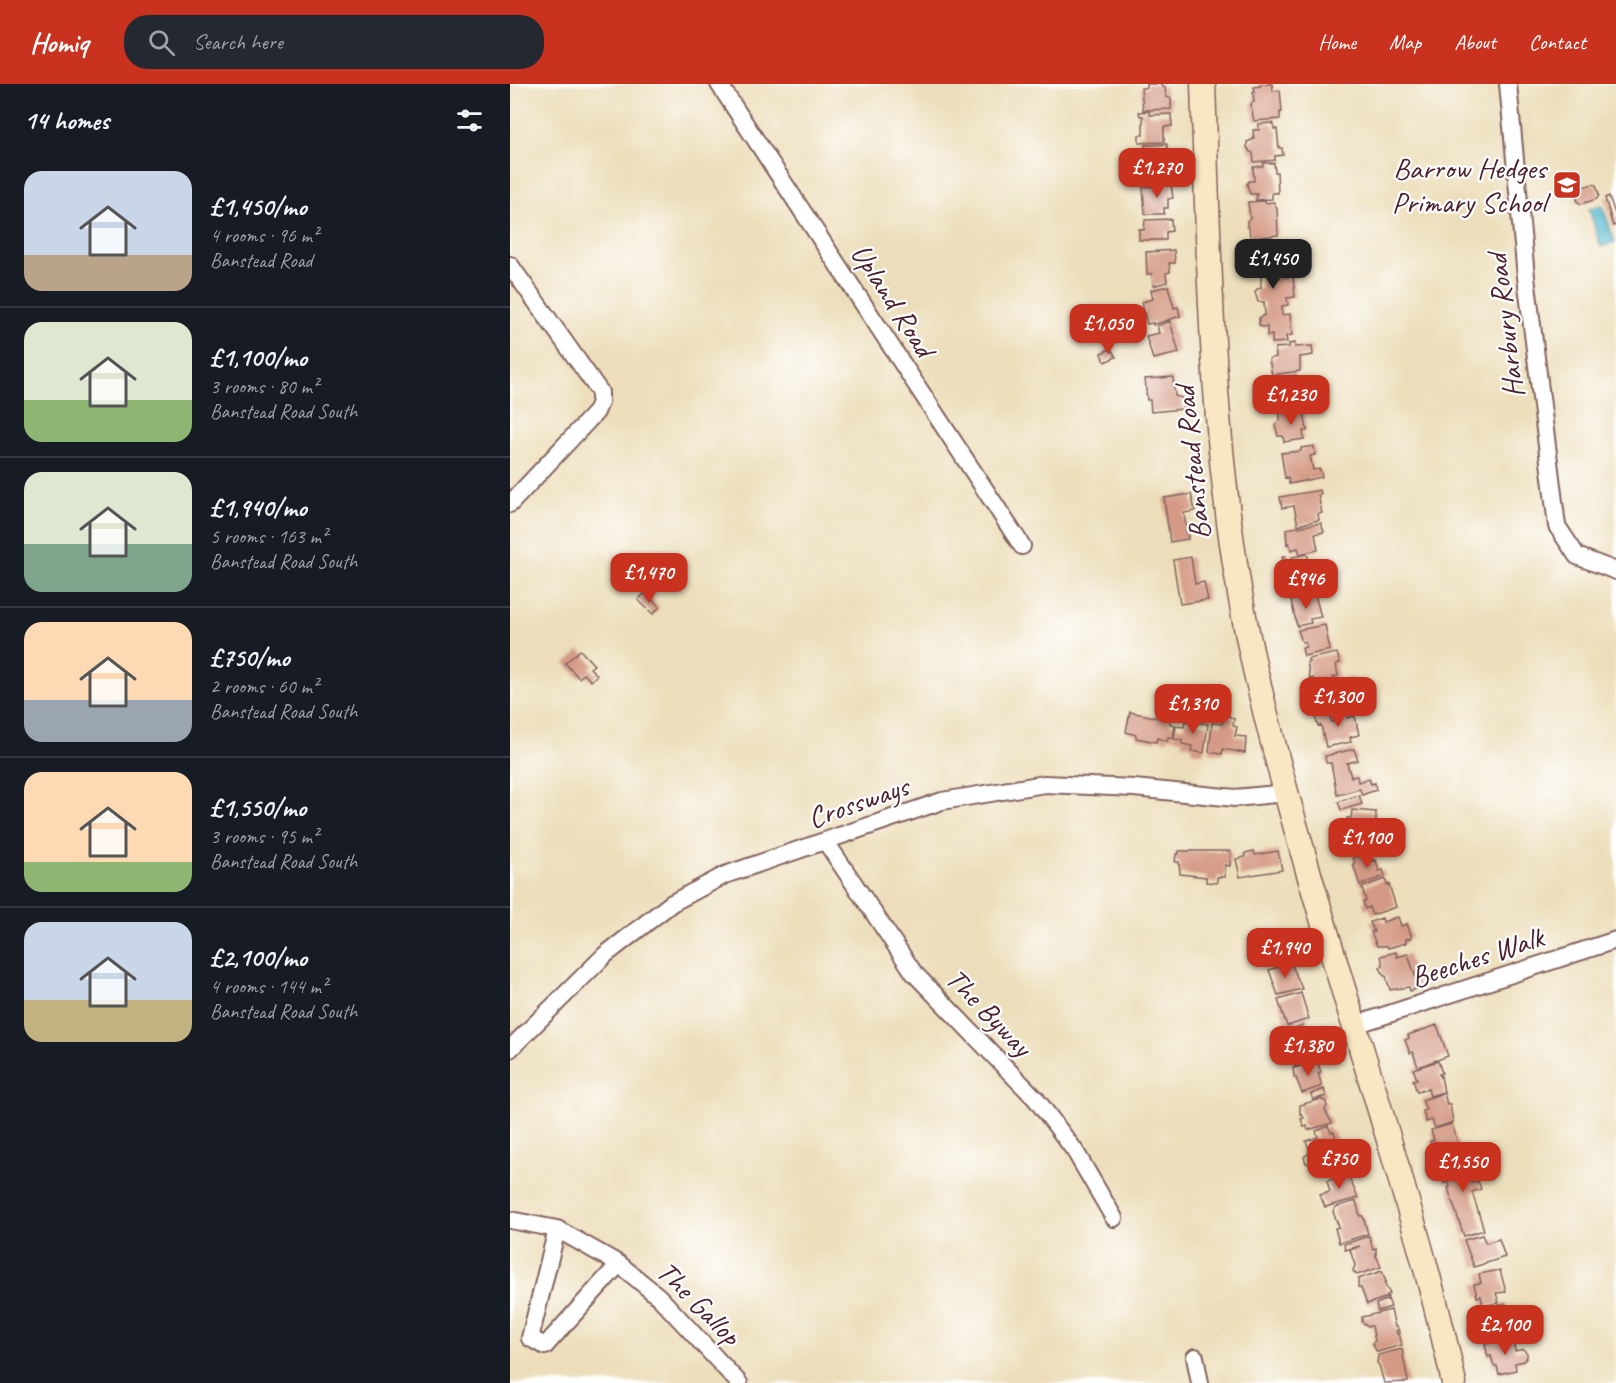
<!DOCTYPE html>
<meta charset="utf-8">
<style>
body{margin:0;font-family:Caveat,sans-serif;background:#242831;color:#f1f3f6;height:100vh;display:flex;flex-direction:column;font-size:22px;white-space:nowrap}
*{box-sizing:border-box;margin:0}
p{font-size:20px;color:#9ea1a6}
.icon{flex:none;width:33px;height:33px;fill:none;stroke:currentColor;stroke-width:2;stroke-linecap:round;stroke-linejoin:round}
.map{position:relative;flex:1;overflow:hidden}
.drawer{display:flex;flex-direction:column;background:#171b24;width:510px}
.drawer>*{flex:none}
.price{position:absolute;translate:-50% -51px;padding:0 14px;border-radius:12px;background:#c8321e;color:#fff;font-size:20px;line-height:39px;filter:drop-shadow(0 2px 3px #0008)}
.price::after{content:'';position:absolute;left:50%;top:36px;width:18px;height:14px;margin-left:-9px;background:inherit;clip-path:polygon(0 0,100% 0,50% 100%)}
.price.selected{background:#222;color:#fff}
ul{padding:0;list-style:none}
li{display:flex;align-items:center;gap:18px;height:150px;padding:0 24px}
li+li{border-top:2px solid #363941}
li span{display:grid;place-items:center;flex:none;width:168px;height:120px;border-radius:18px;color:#555}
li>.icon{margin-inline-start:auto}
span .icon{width:72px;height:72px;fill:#fffc;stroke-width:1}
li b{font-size:26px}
h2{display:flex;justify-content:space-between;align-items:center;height:72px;padding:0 24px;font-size:26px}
header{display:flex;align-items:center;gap:36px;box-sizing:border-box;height:84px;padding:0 30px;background:#c8321e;color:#fff}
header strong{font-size:28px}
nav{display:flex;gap:33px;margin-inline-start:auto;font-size:21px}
.search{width:420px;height:54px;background:#242831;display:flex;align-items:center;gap:15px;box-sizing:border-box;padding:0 21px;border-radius:24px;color:#9ea1a6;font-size:22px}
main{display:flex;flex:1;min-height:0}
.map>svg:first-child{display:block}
</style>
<header>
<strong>Homiq</strong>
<div class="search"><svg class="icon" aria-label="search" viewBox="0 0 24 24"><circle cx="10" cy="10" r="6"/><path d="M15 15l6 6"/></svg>Search here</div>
<nav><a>Home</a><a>Map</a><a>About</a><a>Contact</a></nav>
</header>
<main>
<section class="drawer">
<h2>14 homes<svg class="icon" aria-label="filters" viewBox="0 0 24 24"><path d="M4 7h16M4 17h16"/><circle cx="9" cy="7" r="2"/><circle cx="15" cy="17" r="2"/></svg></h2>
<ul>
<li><span style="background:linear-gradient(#c9d6e8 70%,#b9a48a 0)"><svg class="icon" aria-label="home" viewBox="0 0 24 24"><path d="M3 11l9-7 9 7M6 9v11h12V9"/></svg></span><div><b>£1,450/mo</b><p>4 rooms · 96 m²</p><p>Banstead Road</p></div></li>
<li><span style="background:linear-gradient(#dfe7d0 65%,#8fb573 0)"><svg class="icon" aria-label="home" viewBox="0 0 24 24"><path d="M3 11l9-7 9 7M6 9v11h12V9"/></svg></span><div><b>£1,100/mo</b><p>3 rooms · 80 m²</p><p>Banstead Road South</p></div></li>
<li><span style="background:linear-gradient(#dfe7d0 60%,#7fa58c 0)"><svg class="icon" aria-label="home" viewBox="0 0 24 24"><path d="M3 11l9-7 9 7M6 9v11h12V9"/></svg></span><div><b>£1,940/mo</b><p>5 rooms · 163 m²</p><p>Banstead Road South</p></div></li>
<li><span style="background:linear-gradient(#ffd9b3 65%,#9aa5b1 0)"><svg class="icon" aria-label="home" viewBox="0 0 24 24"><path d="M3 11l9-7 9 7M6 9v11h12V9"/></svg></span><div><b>£750/mo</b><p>2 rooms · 60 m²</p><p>Banstead Road South</p></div></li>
<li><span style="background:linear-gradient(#ffd9b3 75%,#8fb573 0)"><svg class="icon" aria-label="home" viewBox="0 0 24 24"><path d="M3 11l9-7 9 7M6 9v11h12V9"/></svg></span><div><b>£1,550/mo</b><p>3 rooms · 95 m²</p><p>Banstead Road South</p></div></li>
<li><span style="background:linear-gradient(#c9d6e8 65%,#c2b280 0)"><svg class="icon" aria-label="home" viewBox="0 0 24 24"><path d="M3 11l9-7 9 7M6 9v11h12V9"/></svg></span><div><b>£2,100/mo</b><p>4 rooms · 144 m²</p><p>Banstead Road South</p></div></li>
</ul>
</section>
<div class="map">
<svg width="1106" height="1299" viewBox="0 0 1106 1299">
<rect width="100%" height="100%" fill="#fff"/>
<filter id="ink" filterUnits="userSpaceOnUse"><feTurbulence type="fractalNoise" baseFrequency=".0167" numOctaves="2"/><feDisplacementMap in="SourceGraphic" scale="12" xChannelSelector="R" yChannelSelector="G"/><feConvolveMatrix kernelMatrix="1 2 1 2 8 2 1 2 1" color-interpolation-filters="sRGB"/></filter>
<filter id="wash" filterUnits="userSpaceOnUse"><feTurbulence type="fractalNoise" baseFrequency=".008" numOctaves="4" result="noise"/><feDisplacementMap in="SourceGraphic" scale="24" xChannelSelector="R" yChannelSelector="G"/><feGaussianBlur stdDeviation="1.35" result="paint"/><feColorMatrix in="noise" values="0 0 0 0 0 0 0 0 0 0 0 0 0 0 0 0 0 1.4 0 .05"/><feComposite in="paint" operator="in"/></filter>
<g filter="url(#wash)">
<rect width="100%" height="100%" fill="#ecdeba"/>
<path fill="#4eb7cc" stroke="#4c6b7c" stroke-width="1.5" d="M 1092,121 L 1105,158 L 1091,163 L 1079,125 Z"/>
<g id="blocks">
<path fill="#d49a85" d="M 637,0 L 651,0 L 652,3 L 655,3 L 656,13 L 661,14 L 661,25 L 633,26 L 631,4 L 637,4 Z
M 750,0 L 762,0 L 763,7 L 770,6 L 772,28 L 770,28 L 770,35 L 744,37 L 741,21 L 742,18 L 744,18 L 743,8 L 745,8 L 744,3 L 750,2 Z
M 639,27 L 640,31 L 661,30 L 662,42 L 654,43 L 654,58 L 629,59 L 629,51 L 633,51 L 633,32 L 630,32 L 629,28 Z
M 763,39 L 764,45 L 767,45 L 769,64 L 772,64 L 773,71 L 765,72 L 765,76 L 744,78 L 743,69 L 740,68 L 737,63 L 737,58 L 744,55 L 743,46 L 749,46 L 748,40 Z
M 657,60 L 657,68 L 660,69 L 659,77 L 662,78 L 661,97 L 636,98 L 636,79 L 627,78 L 627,69 L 635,69 L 635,61 Z
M 753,79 L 764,79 L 765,88 L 767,88 L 768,109 L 762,109 L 762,115 L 746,116 L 747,110 L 740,110 L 737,100 L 739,97 L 744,97 L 743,83 L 753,82 Z
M 1083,100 L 1086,101 L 1089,111 L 1087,115 L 1071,120 L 1068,118 L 1065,108 L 1066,105 Z
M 661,101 L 663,114 L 658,115 L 658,124 L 654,124 L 654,130 L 635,130 L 633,103 Z
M 1099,112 L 1106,133 L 1106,141 L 1103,142 L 1095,114 Z
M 755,117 L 755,119 L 764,118 L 767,125 L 768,151 L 740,154 L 739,143 L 737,143 L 737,137 L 740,134 L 738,118 Z
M 661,135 L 662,147 L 656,148 L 656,156 L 629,156 L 629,145 L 634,146 L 635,136 Z
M 759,153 L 760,160 L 769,159 L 772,186 L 766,187 L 767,194 L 783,193 L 785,213 L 777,214 L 778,221 L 772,222 L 772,231 L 780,230 L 782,251 L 776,252 L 777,258 L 762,259 L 762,251 L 757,252 L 757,243 L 752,243 L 749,241 L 749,234 L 755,231 L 754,218 L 748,218 L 745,208 L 747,205 L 751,204 L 751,189 L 748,189 L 747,183 L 743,183 L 740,172 L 747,169 L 746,155 Z
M 664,166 L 665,179 L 659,179 L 660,188 L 656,189 L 657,198 L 643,202 L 642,190 L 637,190 L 636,168 Z
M 658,202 L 664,224 L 668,223 L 670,232 L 643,241 L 643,239 L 637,240 L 632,218 L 643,215 L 641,206 Z
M 660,237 L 669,269 L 643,275 L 636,252 L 649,249 L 647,242 Z
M 785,259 L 785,263 L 802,262 L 803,271 L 790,273 L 790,287 L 762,291 L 759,275 L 766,273 L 765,264 L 779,263 L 779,260 Z
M 601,265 L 606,273 L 595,278 L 591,269 Z
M 786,291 L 787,296 L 788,295 L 792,323 L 766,326 L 764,319 L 762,319 L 760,316 L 760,310 L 761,306 L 766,306 L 764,297 L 779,296 L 779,292 Z
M 663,293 L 665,312 L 672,314 L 673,325 L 641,328 L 640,316 L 637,316 L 635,295 Z
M 770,326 L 778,326 L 779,329 L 794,328 L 797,347 L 793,347 L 794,355 L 774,358 L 773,352 L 768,352 L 765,341 L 770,337 Z
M 804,362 L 805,371 L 800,372 L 803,386 L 810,385 L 812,393 L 779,400 L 778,393 L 775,394 L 771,369 L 791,367 L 791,364 Z
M 810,406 L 811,410 L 808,411 L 812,429 L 808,430 L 809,436 L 788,441 L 784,422 L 772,424 L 770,413 Z
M 681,410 L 685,427 L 674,429 L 678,455 L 660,458 L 654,414 Z
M 811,439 L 814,448 L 805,450 L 808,466 L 790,470 L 788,464 L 781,466 L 779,459 L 777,460 L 776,445 Z
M 797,470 L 805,495 L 803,496 L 805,505 L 790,509 L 789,504 L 780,506 L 772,472 L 776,472 L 778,484 L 784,482 L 782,473 Z
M 681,473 L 685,500 L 694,498 L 698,516 L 670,520 L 663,476 Z
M 135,509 L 150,523 L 143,530 L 128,516 Z
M 805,511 L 811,533 L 800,535 L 801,539 L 787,542 L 781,516 Z
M 815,541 L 820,566 L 794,572 L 792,564 L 796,563 L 795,558 L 792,558 L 788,546 Z
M 70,566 L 84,581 L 80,584 L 87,591 L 81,597 L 74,590 L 69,594 L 55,579 Z
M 827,569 L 830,579 L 826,580 L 828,592 L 823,593 L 825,596 L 805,600 L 803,594 L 800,595 L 797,578 L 799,578 L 798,575 Z
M 842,594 L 844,604 L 846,606 L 853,604 L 855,612 L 847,614 L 848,618 L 810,629 L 803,605 Z
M 835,627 L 837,634 L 845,632 L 849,651 L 840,653 L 841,658 L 816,663 L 811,641 L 808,642 L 805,632 L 819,629 L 821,638 L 824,638 L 821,630 Z
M 620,628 L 660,636 L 660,640 L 665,641 L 663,654 L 658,653 L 657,657 L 647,654 L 646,658 L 626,654 L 626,651 L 616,648 Z
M 717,631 L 724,635 L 723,642 L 727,643 L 725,652 L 736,653 L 735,669 L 713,665 L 712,670 L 699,668 L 702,639 L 712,640 L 714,633 Z
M 675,637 L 698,640 L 694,669 L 681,667 L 682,662 L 672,660 L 672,656 L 664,655 L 666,642 L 674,643 Z
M 844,665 L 848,676 L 837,679 L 841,693 L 847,692 L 848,698 L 859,695 L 861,700 L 865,699 L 866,706 L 852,711 L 850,705 L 827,711 L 821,679 L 816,679 L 815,672 Z
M 849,711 L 852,720 L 831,726 L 828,718 Z
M 842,726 L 866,728 L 866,745 L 874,744 L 874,756 L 845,758 L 844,750 L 838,750 L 839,746 L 837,746 L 837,734 L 841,734 Z
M 669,767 L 721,767 L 720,782 L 715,781 L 715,793 L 707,793 L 707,799 L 696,798 L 696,793 L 670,790 L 669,778 L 665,778 L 666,770 L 669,770 Z
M 744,767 L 745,771 L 768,767 L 772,786 L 730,793 L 726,775 L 735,773 L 735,769 Z
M 860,770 L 863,777 L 866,776 L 869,787 L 873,786 L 875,792 L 850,801 L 843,780 L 845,780 L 843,774 Z
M 875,795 L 877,801 L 879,800 L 886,823 L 862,831 L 859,823 L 855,825 L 853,818 L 856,817 L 852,803 Z
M 888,833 L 891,842 L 897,840 L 902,854 L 896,855 L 896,859 L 878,864 L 877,862 L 867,862 L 861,848 L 864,848 L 860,838 L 872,834 L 873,838 Z
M 886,868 L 887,873 L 898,870 L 909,904 L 900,907 L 899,903 L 880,906 L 876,892 L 874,892 L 870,883 L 873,882 L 871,872 Z
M 781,879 L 792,905 L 768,911 L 759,886 Z
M 791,909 L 799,935 L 777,942 L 768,916 Z
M 793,941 L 794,944 L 798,945 L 799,951 L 797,953 L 805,975 L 785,982 L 775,959 L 772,958 L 772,948 Z
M 927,941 L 938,972 L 908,983 L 903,968 L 900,969 L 895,956 L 899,954 L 898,951 Z
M 807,977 L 811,988 L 808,989 L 812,1002 L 792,1009 L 786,994 L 784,993 L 783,984 Z
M 928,977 L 932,989 L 929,990 L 930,993 L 931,992 L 934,1008 L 920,1012 L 918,1005 L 907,1008 L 903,996 L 907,995 L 903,985 Z
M 814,1005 L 816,1012 L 803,1016 L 801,1010 Z
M 934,1009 L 937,1020 L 940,1020 L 943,1038 L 925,1044 L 922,1036 L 916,1038 L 913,1027 L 916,1026 L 912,1016 Z
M 811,1015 L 816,1018 L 817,1022 L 815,1026 L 822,1039 L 798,1046 L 797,1042 L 794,1043 L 791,1035 L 794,1034 L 790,1029 L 790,1021 Z
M 942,1040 L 951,1069 L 931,1075 L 929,1067 L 924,1068 L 920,1057 L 924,1056 L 921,1046 Z
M 818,1042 L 821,1048 L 824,1048 L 835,1080 L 807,1089 L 803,1080 L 796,1079 L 794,1073 L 800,1068 L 796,1057 L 808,1053 L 806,1047 Z
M 952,1070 L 956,1083 L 964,1080 L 966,1088 L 958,1091 L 961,1099 L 968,1097 L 971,1105 L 962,1108 L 974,1146 L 954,1152 L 938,1104 L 940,1103 L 938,1098 L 934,1099 L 930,1088 L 933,1087 L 930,1077 Z
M 836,1086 L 848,1114 L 815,1123 L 810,1111 L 820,1108 L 817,1097 L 825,1094 L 824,1090 Z
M 846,1117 L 850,1132 L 853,1132 L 858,1150 L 829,1159 L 825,1144 L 829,1143 L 823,1128 L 825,1123 Z
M 972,1151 L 976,1159 L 989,1155 L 995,1173 L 964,1183 L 954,1156 Z
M 859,1152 L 863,1165 L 866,1164 L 866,1173 L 867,1173 L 871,1183 L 847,1191 L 843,1187 L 845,1181 L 840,1166 L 850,1162 L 835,1166 L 834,1160 Z
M 990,1186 L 996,1208 L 986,1209 L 989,1219 L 973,1222 L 971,1212 L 967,1213 L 964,1200 L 971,1199 L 969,1190 Z
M 872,1187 L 876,1198 L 874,1199 L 880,1210 L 877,1211 L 878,1213 L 857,1220 L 851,1204 L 848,1203 L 848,1195 Z
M 878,1215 L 881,1223 L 868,1227 L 866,1220 Z
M 996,1220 L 999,1232 L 1005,1231 L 1007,1241 L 999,1243 L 1001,1251 L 978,1255 L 975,1238 L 972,1238 L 969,1225 Z
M 881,1226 L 885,1243 L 887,1243 L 889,1247 L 886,1247 L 887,1250 L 889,1249 L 892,1261 L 867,1268 L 862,1259 L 865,1257 L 862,1242 L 858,1242 L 852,1238 L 852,1233 Z
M 1003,1256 L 1005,1267 L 1013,1265 L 1017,1269 L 1017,1273 L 1014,1277 L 1005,1279 L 1006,1286 L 989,1290 L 987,1282 L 984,1282 L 981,1272 L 978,1273 L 975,1260 Z
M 892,1265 L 898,1298 L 874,1299 L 869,1281 L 867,1279 L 868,1271 Z"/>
</g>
</g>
<g filter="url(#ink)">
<use href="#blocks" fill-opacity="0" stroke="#83625d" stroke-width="1.5"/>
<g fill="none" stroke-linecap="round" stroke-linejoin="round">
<g stroke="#83625d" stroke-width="20">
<path id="street" d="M 209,0 L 512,462
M 998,0 L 1016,193 L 1047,442 L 1067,472 L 1106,487
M 0,181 L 90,308 L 90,318 L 86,328 L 0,420
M 316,758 L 404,889 L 526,1015 L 565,1067 L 604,1134
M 845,941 L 1106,856
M 0,965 L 95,871 L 162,819 L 215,791 L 432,717 L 535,700 L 624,704 L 725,714 L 777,709
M 0,1136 L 47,1145 L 109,1180 L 149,1213 L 229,1299
M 47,1145 L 20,1254 L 35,1262 L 109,1180
M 685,1273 L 690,1299"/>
</g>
<g stroke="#83625d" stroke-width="27">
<path id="secondary" d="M 693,0 C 700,196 701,393 745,585 C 783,750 836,911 884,1073 C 906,1148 928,1223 944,1299"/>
</g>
<use href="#street" stroke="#fff" stroke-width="16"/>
<use href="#secondary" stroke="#f9e7c3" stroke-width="24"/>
</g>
</g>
<defs>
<g id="school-square" transform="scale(1.5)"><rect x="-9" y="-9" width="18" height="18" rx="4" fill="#c8321e" stroke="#fff"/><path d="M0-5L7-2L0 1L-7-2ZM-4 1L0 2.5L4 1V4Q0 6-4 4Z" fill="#fff"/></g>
</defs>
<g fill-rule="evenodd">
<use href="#school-square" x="1057" y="101"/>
</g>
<g text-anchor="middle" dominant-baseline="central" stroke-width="4.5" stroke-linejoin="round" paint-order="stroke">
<g font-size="30" fill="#4a1f2b" stroke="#fff" text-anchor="end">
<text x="1036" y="84">Barrow Hedges<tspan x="1036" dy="34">Primary School</tspan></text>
</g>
<g font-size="30" fill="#4a1f2b" stroke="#fff">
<text transform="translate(383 216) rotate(57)">Upland Road</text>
<text transform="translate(995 242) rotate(-97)">Harbury Road</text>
<text transform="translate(682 379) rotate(-96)">Banstead Road</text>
<text transform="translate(348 718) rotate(-19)">Crossways</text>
<text transform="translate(967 873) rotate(-18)">Beeches Walk</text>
<text transform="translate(479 928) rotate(46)">The Byway</text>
<text transform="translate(189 1219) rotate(45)">The Gallop</text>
</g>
</g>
</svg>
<b class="price" style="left:647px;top:115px">£1,270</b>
<b class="price selected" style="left:763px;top:206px">£1,450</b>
<b class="price" style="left:598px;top:271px">£1,050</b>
<b class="price" style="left:781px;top:342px">£1,230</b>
<b class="price" style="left:139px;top:520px">£1,470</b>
<b class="price" style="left:796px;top:526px">£946</b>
<b class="price" style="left:828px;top:644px">£1,300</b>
<b class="price" style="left:683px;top:651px">£1,310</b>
<b class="price" style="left:857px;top:785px">£1,100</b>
<b class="price" style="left:775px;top:895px">£1,940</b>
<b class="price" style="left:798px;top:993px">£1,380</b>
<b class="price" style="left:829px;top:1106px">£750</b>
<b class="price" style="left:953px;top:1109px">£1,550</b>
<b class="price" style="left:995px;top:1272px">£2,100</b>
</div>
</main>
